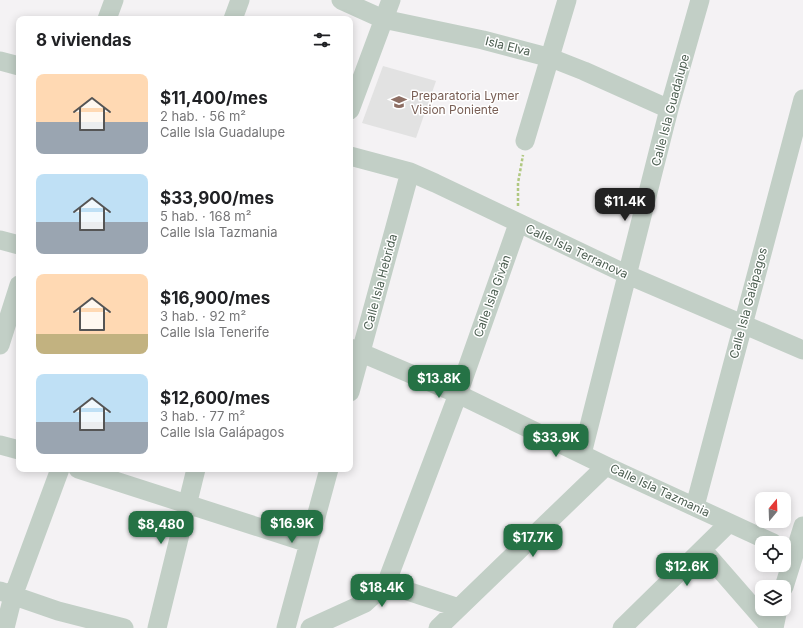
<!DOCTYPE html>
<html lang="es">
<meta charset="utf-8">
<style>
body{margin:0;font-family:Inter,sans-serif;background:#f6f6f6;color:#202124;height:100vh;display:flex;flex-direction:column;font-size:15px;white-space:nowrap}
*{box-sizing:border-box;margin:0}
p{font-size:13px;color:#757577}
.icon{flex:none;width:22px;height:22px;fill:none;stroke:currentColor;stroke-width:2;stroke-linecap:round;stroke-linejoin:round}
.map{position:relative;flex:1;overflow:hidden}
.details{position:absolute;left:16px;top:16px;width:337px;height:456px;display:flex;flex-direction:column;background:#fff;border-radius:8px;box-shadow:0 2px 10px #0003}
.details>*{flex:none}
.needle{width:26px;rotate:19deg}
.tools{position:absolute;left:755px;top:492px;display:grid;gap:8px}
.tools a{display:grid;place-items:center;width:36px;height:36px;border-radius:8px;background:#fff;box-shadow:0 2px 10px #0003;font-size:20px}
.price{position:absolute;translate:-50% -34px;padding:0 9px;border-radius:8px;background:#257245;color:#fff;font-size:13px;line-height:26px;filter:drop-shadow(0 1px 2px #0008)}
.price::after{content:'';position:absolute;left:50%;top:24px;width:12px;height:9px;margin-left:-6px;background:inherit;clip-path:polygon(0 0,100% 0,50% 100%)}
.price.active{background:#222;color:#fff}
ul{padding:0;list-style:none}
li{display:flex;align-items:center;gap:12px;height:100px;padding:0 20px}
li span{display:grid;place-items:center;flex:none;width:112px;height:80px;border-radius:8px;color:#555}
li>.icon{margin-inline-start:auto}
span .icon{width:48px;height:48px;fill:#fffc;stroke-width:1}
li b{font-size:17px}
h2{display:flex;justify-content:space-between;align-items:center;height:48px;padding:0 20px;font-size:17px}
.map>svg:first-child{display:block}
</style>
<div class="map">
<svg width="803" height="628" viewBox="0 0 803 628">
<rect width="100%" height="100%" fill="#f4f2f4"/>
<path fill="#e2e2e2" d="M 383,66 L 436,81 L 416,138 L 362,123 Z"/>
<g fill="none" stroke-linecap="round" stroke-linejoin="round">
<path stroke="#b0c881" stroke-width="2.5" stroke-dasharray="3 2" stroke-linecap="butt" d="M 518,206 L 518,183 L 523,155"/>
<path stroke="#c2cfc6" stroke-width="19" d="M 341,0 L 383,19 L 483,40 L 551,58 L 584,71 L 669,109
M 107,19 L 114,0
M 233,19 L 240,0
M 0,61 L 19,66
M 350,110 L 391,0
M 525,141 L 567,0
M 350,156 L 410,172 L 435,183 L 628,275 L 803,350
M 0,240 L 19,245
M 0,345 L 19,285
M 350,348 L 458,394 L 606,466 L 773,543
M 350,392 L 410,172
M 0,445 L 19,450
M 582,454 L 669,109 L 700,0
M 78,469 L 308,543
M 695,506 L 803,99
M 703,550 L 771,628
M 386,584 L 458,394 L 518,224
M 784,587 L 803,526
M 0,591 L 58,611 L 124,628
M 5,628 L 13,596 L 60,469
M 157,628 L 196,469
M 286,628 L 329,469
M 310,628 L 365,603 L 386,584 L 459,608
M 438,628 L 606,466
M 622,628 L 729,523
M 774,628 L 778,609"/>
</g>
<defs>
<g id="school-bare" transform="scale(1.2)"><path d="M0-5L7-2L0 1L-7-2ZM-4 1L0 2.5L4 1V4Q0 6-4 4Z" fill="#8d6e63" stroke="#fff" stroke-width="2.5" paint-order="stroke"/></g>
</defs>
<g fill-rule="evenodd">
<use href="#school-bare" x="399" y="102"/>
</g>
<g text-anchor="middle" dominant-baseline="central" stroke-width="3" stroke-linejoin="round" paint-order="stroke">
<g font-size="12" fill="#4c5e51" stroke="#fff">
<text transform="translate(508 46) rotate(14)">Isla Elva</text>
<text transform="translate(670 110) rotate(-75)">Calle Isla Guadalupe</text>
<text transform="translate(577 251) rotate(25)">Calle Isla Terranova</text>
<text transform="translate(380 282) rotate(-75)">Calle Isla Hebrida</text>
<text transform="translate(492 296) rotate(-70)">Calle Isla Giván</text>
<text transform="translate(748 303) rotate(-75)">Calle Isla Galápagos</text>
<text transform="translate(660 490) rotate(25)">Calle Isla Tazmania</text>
</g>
<g font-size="12" fill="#785e54" stroke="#fff" text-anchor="start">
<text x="411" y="95">Preparatoria Lymer<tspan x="411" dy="14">Vision Poniente</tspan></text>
</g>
</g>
</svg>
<div class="tools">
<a><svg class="needle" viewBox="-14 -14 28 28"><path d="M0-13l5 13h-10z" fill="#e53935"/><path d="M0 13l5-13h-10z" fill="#757577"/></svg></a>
<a><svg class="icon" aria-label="locate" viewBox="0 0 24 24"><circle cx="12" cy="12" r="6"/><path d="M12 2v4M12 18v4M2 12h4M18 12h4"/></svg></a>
<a><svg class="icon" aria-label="layers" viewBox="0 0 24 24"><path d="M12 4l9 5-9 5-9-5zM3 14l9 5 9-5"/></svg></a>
</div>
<b class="price active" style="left:625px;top:222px">$11.4K</b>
<b class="price" style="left:439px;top:399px">$13.8K</b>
<b class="price" style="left:556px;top:458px">$33.9K</b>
<b class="price" style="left:292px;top:544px">$16.9K</b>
<b class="price" style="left:161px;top:545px">$8,480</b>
<b class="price" style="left:533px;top:558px">$17.7K</b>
<b class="price" style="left:687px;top:587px">$12.6K</b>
<b class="price" style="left:382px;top:608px">$18.4K</b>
<section class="details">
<h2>8 viviendas<svg class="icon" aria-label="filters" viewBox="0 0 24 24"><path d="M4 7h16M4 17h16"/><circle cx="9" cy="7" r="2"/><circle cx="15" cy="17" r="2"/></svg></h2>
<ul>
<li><span style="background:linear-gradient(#ffd9b3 60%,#9aa5b1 0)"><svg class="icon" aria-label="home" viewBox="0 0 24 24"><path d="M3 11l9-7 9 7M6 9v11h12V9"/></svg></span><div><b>$11,400/mes</b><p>2 hab. · 56 m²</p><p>Calle Isla Guadalupe</p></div></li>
<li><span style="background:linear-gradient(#bfe0f5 60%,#9aa5b1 0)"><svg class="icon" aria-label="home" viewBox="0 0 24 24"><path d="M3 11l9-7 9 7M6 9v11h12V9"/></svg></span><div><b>$33,900/mes</b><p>5 hab. · 168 m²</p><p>Calle Isla Tazmania</p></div></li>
<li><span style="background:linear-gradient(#ffd9b3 75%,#c2b280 0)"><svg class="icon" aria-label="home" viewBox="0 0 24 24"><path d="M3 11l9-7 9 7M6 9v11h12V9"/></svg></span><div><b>$16,900/mes</b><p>3 hab. · 92 m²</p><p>Calle Isla Tenerife</p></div></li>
<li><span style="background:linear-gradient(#bfe0f5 60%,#9aa5b1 0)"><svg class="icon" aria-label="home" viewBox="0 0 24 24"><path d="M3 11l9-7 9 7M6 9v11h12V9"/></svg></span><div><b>$12,600/mes</b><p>3 hab. · 77 m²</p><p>Calle Isla Galápagos</p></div></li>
</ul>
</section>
</div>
